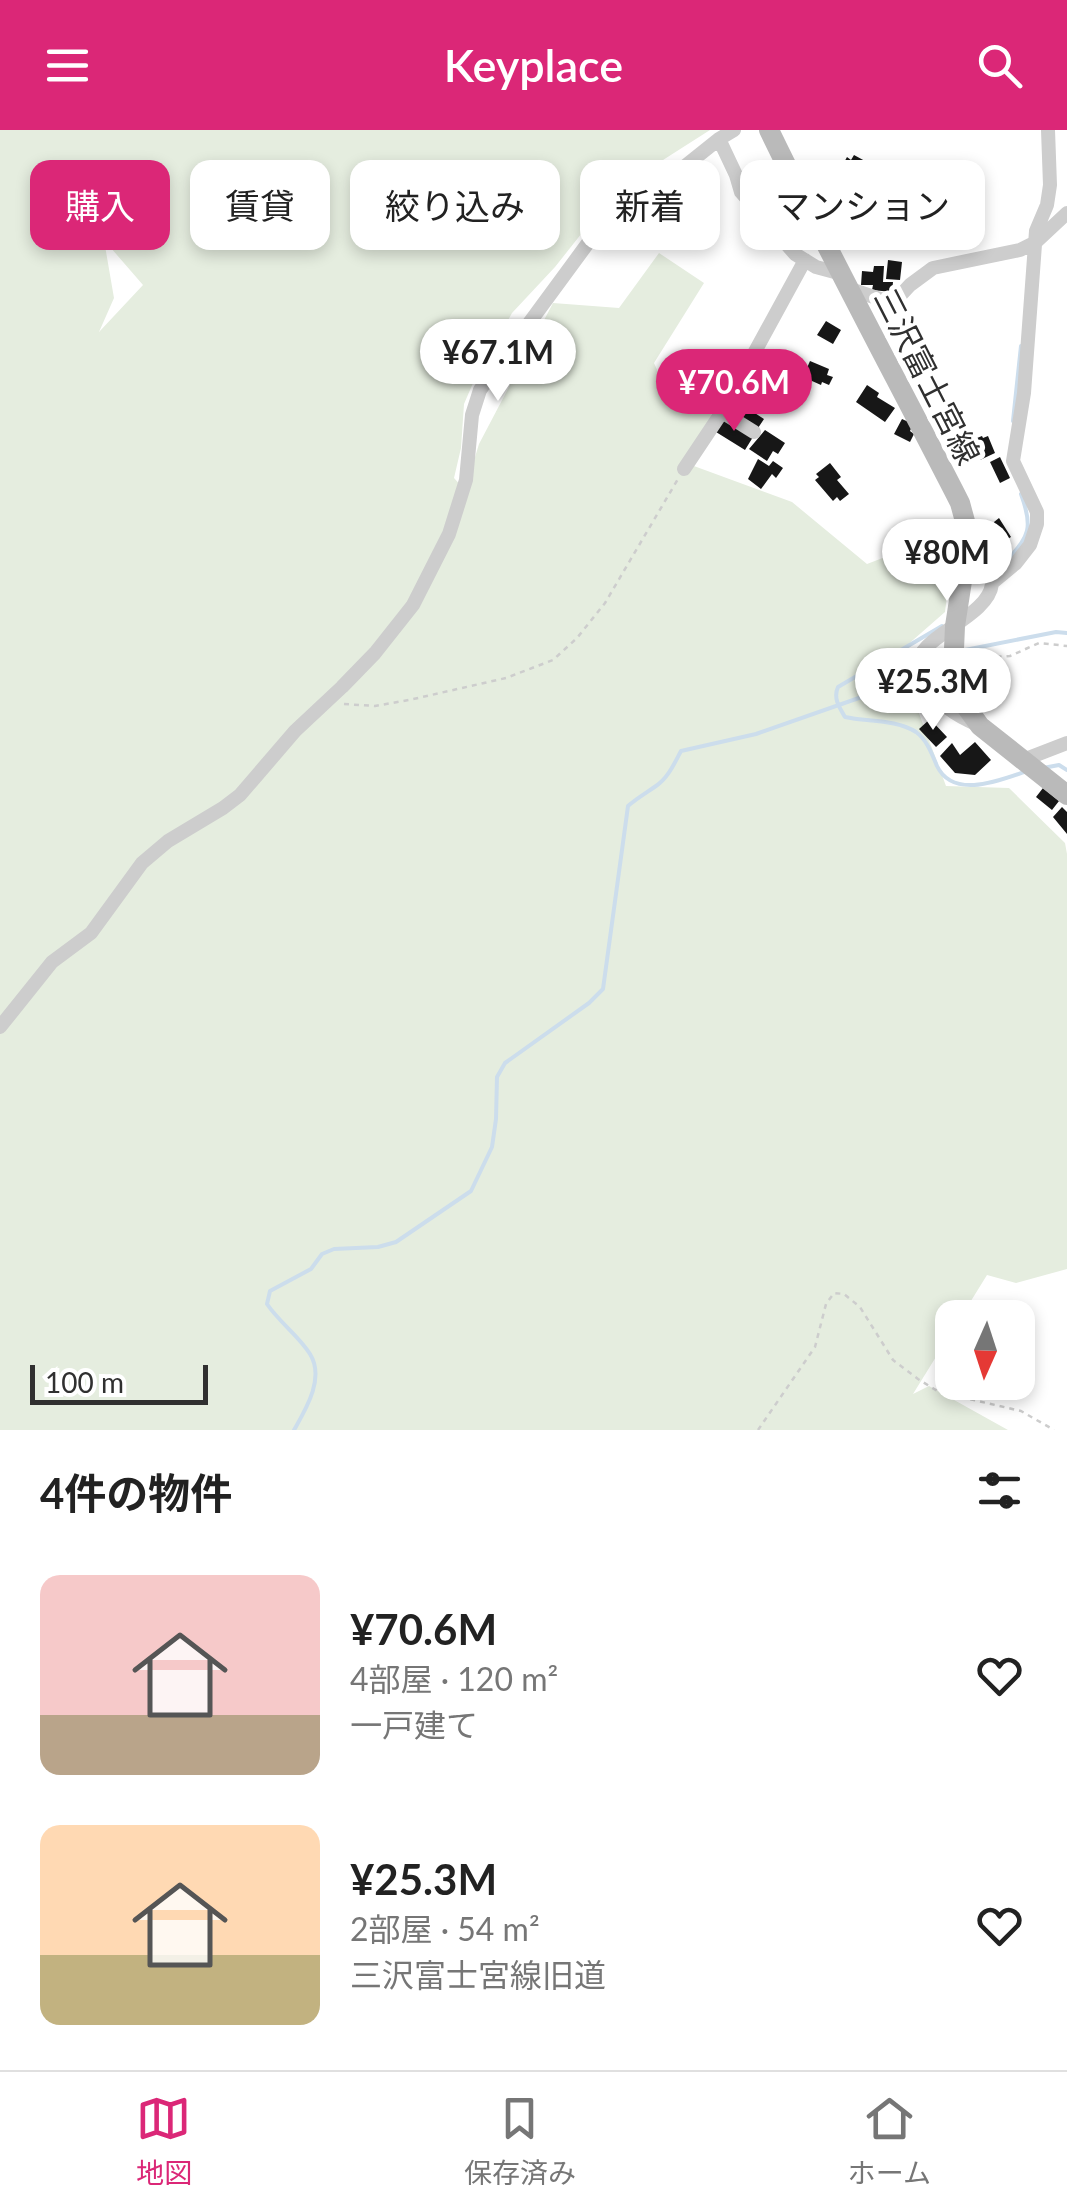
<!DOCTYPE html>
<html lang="ja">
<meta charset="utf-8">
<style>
body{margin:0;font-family:Lato,"Noto Sans JP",sans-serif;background:#f2f2f2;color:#222;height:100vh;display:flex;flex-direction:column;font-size:38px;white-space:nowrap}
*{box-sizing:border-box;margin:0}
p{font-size:32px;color:#767676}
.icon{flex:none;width:55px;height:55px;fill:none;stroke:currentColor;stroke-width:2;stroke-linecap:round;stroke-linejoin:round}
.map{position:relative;height:1300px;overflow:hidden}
.sheet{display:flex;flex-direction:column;background:#fff;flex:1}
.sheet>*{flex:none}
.top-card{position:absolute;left:30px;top:30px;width:1008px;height:90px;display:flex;gap:20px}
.needle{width:65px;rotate:183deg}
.tools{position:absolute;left:935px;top:1170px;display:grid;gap:20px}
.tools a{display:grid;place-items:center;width:100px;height:100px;border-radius:20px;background:#fff;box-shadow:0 5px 15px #0003;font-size:50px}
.scale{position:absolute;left:30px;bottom:25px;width:178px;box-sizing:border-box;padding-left:10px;border:5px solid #303030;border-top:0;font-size:28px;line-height:35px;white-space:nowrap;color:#303030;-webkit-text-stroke:8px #fff;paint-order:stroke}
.price{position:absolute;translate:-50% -85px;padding:0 22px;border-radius:35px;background:#fff;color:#222;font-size:32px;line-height:65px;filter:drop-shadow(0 2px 5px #0008)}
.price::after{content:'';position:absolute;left:50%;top:60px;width:30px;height:22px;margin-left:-15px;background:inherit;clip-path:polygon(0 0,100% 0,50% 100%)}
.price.on{background:#db2777;color:#fff}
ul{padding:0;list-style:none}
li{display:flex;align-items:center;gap:30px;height:250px;padding:0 40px}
li span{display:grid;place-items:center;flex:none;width:280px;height:200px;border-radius:20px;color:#555}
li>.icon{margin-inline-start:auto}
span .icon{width:120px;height:120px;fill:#fffc;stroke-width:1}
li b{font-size:42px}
h2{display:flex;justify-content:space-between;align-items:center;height:120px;padding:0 40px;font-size:42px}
.pill{padding:0 35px;border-radius:20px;background:#fff;box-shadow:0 5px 15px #0003;font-size:35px;line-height:90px}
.pill.on{background:#db2777;color:#fff}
header{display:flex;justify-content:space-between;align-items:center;height:130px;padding:0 40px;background:#db2777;color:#fff;font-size:45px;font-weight:600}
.dock{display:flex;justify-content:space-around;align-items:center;height:140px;border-top:2px solid #e0e0e0;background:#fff;font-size:28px;color:#767676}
.dock a{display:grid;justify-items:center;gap:5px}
.dock .on{color:#db2777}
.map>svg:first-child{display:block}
</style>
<header><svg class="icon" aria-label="menu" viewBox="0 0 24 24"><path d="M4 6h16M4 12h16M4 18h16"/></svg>Keyplace<svg class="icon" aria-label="search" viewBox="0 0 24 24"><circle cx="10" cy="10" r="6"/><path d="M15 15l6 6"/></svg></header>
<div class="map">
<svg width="1067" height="1300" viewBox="0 0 1067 1300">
<rect width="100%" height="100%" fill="#fff"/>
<path fill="#e5eddf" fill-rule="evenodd" d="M 0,0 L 710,0 L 616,60 L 555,137 L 512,183 L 473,253 L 464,274 L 461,318 L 454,348 L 465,360 L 479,314 L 553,173 L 619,178 L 659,123 L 704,153 L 654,233 L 674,278 L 715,285 L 683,332 L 792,372 L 867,434 L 955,400 L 945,482 L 897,524 L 946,656 L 1009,658 L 1065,713 L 1067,724 L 1067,1139 L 1016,1153 L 987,1145 L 961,1187 L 952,1188 L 952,1201 L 913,1264 L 929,1256 L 1008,1300 L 0,1300 ZM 104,110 L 143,155 L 99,202 L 114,168 Z"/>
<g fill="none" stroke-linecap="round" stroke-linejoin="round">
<path stroke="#ccddec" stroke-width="4" d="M 1013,291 L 1021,216
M 1001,438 C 1025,408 1036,405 1021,364
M 942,496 L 838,557 C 833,568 839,577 845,587 C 867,592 896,589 916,602 C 927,610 932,624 937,636 C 953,669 998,651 1024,642
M 965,520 L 1056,502 L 1067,503
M 924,544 L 941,535
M 1043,638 L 1059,635 L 1067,640
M 294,1300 C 306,1279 325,1248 310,1224 C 299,1206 279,1192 267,1174 L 270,1161 L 311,1139 L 322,1124 L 334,1119 L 378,1117 L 396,1112 L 471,1061 L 492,1017 L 496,989 L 497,947 L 505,933 L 589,873 L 603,859 L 628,676 C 637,668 646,663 656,656 C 668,648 674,634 681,621 L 756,604 L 916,548"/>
</g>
<path fill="#171717" d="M 854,25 L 865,31 L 833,87 L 824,82 L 828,75 L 825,73 L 838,51 L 835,49 L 847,27 L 851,30 Z
M 888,130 L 902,132 L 900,150 L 886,149 Z
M 874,136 L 884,136 L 883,152 L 893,152 L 892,162 L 872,160 L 873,155 L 861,155 L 862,141 L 873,142 Z
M 826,191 L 841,200 L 833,214 L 817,205 Z
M 810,231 L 829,239 L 827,245 L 833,247 L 829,255 L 822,252 L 821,255 L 803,247 Z
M 867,255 L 879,263 L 877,267 L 895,278 L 885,292 L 856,272 Z
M 744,276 L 764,289 L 758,298 L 738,284 Z
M 724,289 L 753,307 L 745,320 L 716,302 Z
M 902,289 L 913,294 L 910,301 L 914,304 L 910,312 L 894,304 Z
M 765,300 L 785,313 L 778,324 L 773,321 L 767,331 L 749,319 Z
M 982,306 L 983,308 L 988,306 L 995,323 L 980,330 L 972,310 Z
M 1000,327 L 1010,348 L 1000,353 L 990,332 Z
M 758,329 L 769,336 L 773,331 L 783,338 L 776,348 L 772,344 L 761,359 L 748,349 Z
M 830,333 L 841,347 L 837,350 L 849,364 L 840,371 L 837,367 L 833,371 L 815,350 L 819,347 L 816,344 Z
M 999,388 L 1011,407 L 994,417 L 986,404 L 990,402 L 988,399 L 995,395 L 994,392 Z
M 930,589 L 947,607 L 936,617 L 919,599 Z
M 975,612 L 991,630 L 975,645 L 955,643 L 940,626 L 952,613 L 960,625 Z
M 1043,658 L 1059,671 L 1052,680 L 1036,667 Z
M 1062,677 L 1067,682 L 1067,704 L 1053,687 Z"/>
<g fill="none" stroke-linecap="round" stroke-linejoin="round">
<path stroke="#cdcdcd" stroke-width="2.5" stroke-dasharray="5 5" stroke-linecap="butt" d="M 968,534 L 980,528 L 1010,526 L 1039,513 L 1067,516
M 344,574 L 375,576 L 409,570 L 506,548 L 553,530 L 577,508 L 605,473 L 678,349
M 758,1300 L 815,1217 L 826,1174 L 834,1163 L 844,1164 L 860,1177 L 893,1230 L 918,1249 L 939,1262 L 1021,1281 L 1054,1300"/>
<path stroke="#cdcdcd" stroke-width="14" d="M 719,9 L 736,45 L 741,62 L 795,124 L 816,137 L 842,144
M 850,159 L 883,170 L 898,168 L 910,155 L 933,138 L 1020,120 L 1036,112 L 1067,83
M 722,282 L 754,302
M 684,339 L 722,282 L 805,130
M 970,398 C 978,408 984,419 988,432 C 989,439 993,447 992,454 C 988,489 913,507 918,538 C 919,543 923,547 925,552 C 938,574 955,585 978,595
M 993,452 L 1016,433 L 1030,415 L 1037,394 L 1037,382 L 1013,331 L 1024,263 L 1036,101 L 1047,75 L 1050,55 L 1048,0
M 1023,630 L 1067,613
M 0,897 L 52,832 L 91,803 L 142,733 L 168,711 L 223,678 L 240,665 L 295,601 L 342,557 L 375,523 L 413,475 L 449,404 L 466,350 L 472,285 L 480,260 L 599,98 L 632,65 L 684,37 L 719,9 L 734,0"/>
<path stroke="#bababa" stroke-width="20" d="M 769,0 C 830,126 896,248 960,373 L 969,406 L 955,496 L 953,543 L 958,558 L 967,578 L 980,596 L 1067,665"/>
</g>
<g text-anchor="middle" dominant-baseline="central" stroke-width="10" stroke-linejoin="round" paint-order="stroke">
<g font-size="32" fill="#303030" stroke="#fff">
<text transform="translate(928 246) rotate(63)">三沢富士宮線</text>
</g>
</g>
</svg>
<div class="tools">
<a><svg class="needle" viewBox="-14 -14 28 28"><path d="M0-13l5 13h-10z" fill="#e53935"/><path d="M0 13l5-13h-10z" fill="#767676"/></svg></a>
</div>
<div class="scale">100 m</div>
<b class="price" style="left:498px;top:274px">¥67.1M</b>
<b class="price on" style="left:734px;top:304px">¥70.6M</b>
<b class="price" style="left:947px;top:474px">¥80M</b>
<b class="price" style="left:933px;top:603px">¥25.3M</b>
<div class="top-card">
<a class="pill on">購入</a>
<a class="pill">賃貸</a>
<a class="pill">絞り込み</a>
<a class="pill">新着</a>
<a class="pill">マンション</a>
</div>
</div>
<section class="sheet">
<h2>4件の物件<svg class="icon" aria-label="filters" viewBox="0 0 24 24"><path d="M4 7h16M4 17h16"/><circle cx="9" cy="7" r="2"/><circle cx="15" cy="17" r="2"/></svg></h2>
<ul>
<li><span style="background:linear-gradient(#f6c9c9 70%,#b9a48a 0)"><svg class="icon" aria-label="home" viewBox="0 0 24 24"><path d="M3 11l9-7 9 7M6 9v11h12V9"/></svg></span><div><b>¥70.6M</b><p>4部屋 · 120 m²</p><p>一戸建て</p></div><svg class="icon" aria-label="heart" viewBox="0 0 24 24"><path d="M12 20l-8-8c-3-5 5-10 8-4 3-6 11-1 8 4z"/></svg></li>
<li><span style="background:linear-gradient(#ffd9b3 65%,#c2b280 0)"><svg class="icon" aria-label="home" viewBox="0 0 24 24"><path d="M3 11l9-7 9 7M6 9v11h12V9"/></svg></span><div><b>¥25.3M</b><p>2部屋 · 54 m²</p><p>三沢富士宮線旧道</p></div><svg class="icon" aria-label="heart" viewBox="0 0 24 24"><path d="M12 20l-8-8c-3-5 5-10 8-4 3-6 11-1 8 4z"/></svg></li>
</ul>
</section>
<nav class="dock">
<a class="on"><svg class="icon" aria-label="map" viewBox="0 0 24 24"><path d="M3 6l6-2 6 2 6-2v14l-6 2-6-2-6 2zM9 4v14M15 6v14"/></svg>地図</a>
<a><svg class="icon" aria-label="saved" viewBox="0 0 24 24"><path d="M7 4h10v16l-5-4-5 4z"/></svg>保存済み</a>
<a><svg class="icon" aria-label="home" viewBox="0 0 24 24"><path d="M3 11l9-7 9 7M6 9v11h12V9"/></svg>ホーム</a>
</nav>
